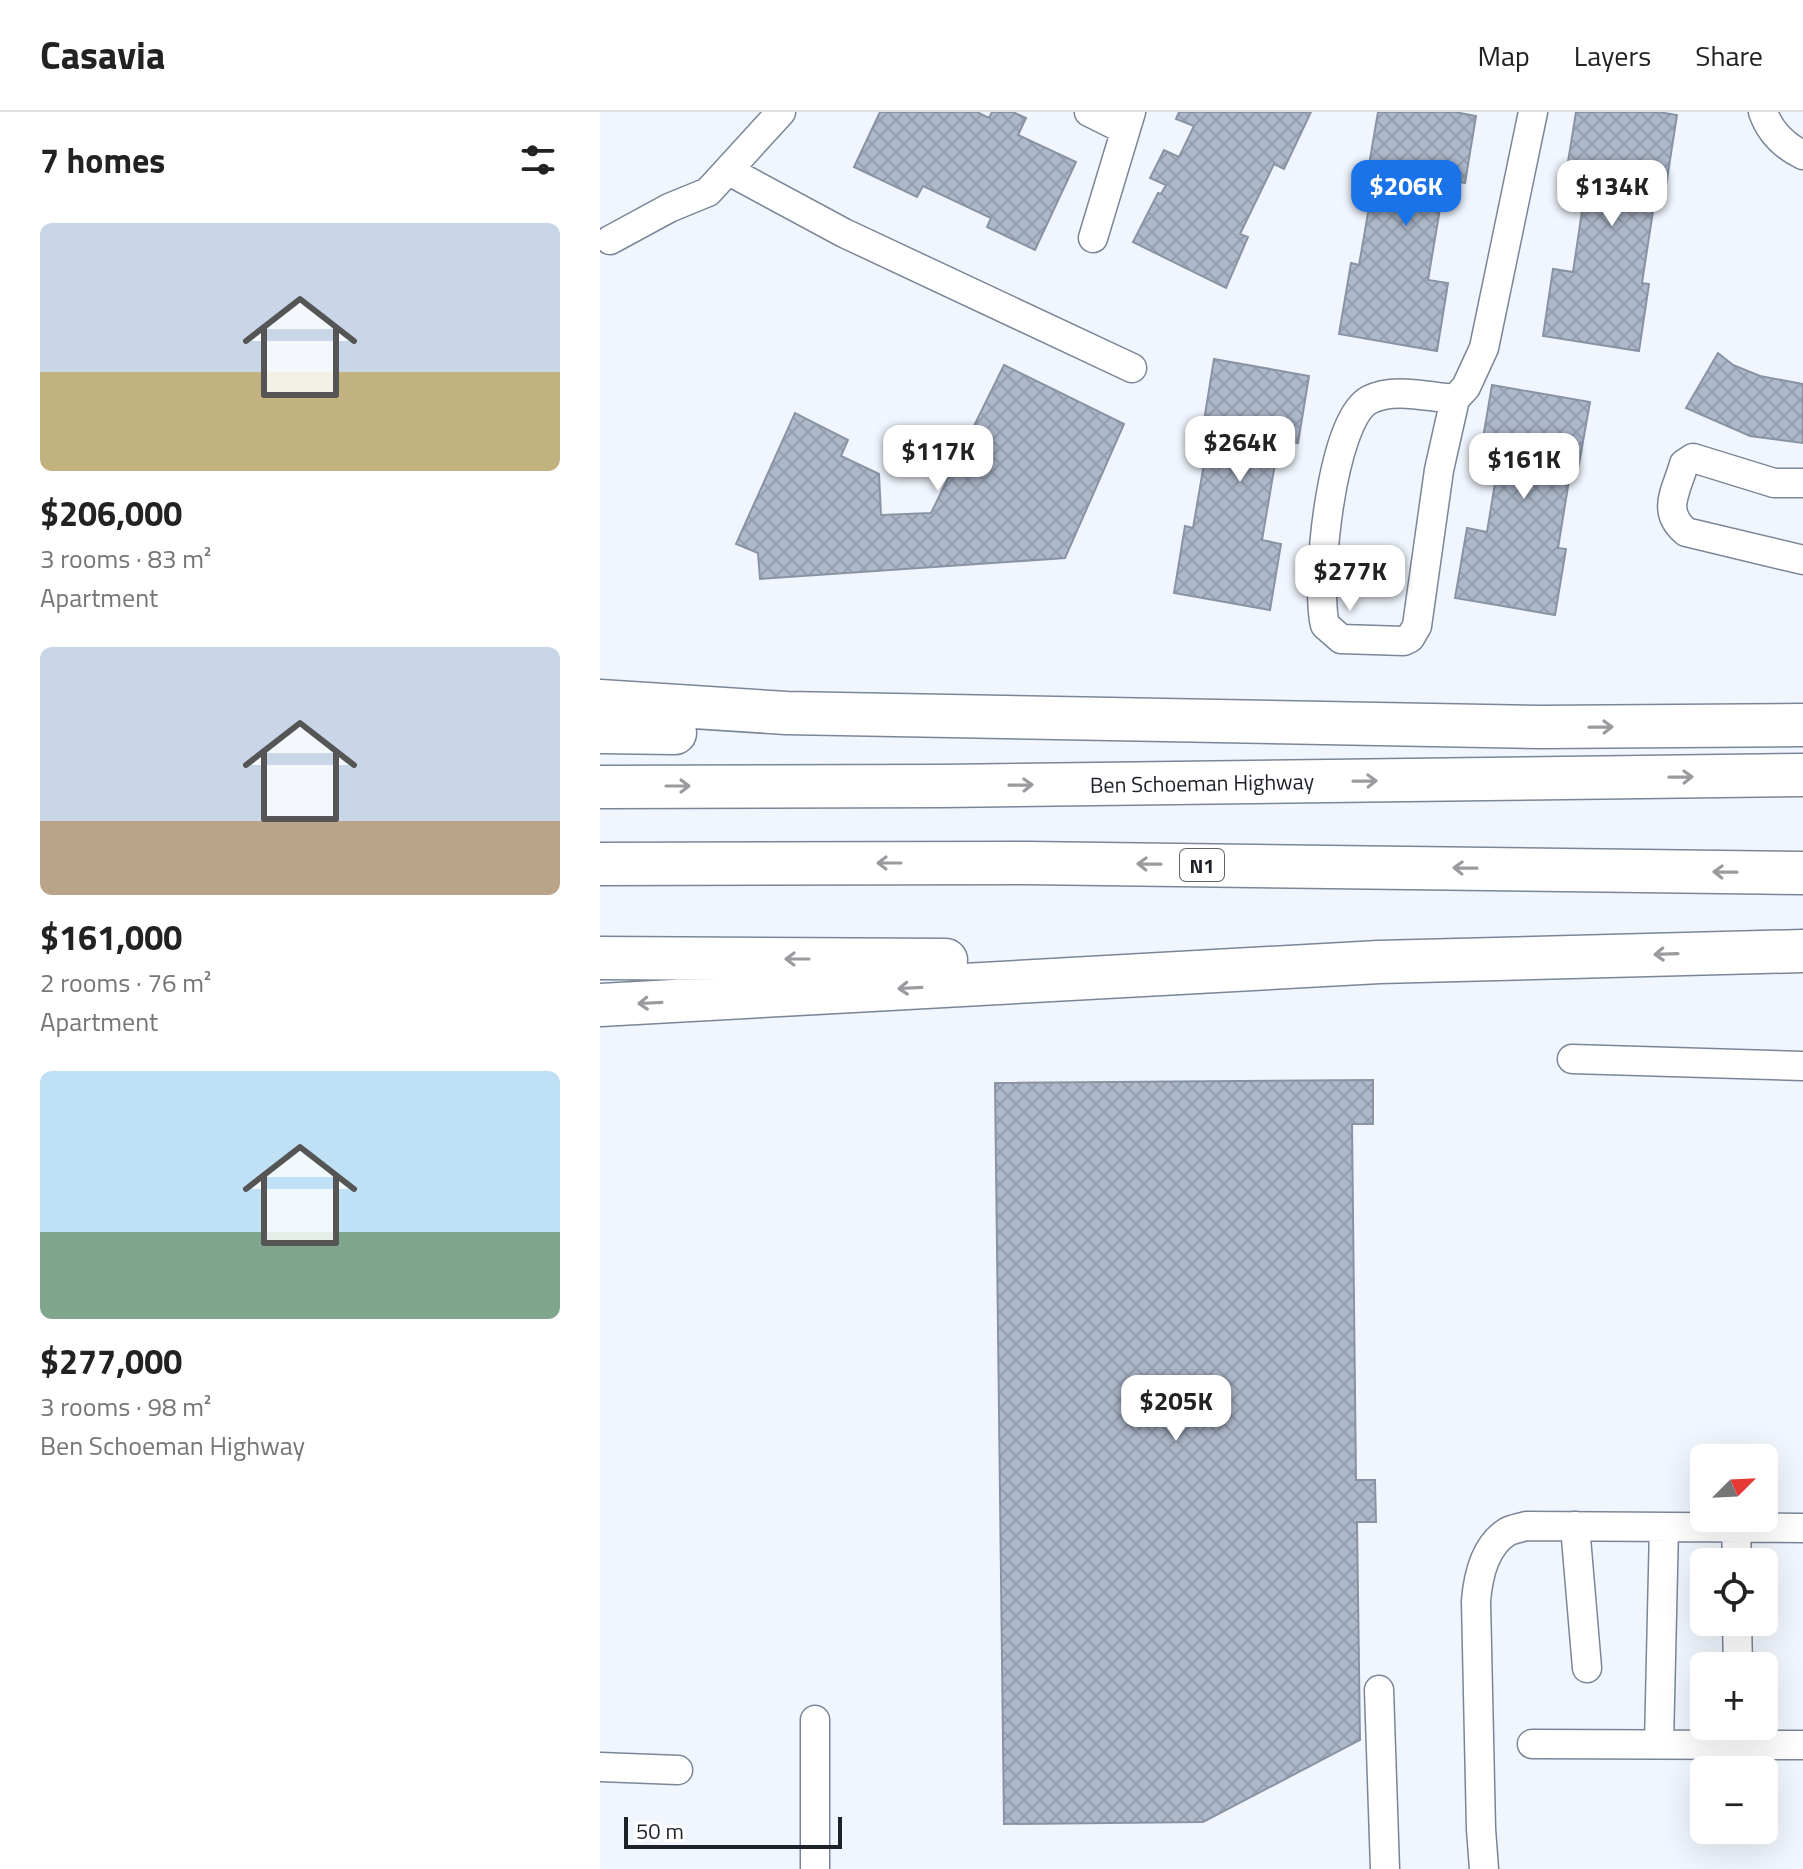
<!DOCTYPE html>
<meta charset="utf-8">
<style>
body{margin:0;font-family:"Titillium Web",sans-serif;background:#f2f2f2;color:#222;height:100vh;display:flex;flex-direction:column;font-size:30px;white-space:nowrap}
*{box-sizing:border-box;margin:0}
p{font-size:26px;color:#767676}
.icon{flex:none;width:44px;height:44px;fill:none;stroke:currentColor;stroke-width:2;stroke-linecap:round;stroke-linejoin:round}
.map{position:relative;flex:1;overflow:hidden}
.sheet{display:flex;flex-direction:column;background:#fff;width:600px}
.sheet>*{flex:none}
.needle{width:52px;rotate:66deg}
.tools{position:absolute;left:1090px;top:1332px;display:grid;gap:16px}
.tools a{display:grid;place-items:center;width:88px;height:88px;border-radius:12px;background:#fff;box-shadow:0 8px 32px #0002;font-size:40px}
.scale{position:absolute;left:24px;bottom:20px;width:218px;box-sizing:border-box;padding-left:8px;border:4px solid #1d2128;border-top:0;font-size:22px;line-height:28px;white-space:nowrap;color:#1d2128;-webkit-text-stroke:6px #fff;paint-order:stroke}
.price{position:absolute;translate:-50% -68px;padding:0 18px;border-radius:16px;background:#fff;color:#222;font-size:26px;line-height:52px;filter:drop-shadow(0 2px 4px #0008)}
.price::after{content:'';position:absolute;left:50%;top:48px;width:24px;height:18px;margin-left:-12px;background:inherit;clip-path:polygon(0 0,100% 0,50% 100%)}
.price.selected{background:#1a73e8;color:#fff}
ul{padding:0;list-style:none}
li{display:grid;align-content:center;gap:16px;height:424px;padding:0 40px}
li span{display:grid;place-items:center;height:248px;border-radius:12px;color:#555}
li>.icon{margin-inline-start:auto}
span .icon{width:144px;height:144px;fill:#fffc;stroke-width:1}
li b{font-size:34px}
h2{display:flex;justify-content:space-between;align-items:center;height:96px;padding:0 40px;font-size:34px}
header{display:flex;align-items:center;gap:48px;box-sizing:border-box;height:112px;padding:0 40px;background:#fff;border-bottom:2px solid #e0e0e0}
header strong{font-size:38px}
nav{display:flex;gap:44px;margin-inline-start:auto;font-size:28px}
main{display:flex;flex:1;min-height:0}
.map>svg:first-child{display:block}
</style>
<header>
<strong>Casavia</strong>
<nav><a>Map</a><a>Layers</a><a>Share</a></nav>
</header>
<main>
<section class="sheet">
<h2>7 homes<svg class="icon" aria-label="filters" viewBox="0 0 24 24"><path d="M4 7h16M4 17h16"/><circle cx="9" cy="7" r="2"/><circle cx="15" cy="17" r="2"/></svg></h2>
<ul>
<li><span style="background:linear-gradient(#c9d6e8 60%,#c2b280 0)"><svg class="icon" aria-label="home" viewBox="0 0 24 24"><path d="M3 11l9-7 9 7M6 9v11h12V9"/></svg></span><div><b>$206,000</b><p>3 rooms · 83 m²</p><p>Apartment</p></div></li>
<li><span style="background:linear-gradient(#c9d6e8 70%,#b9a48a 0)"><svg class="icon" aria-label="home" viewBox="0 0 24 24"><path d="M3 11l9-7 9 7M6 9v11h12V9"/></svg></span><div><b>$161,000</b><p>2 rooms · 76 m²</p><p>Apartment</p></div></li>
<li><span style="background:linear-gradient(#bfe0f5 65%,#7fa58c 0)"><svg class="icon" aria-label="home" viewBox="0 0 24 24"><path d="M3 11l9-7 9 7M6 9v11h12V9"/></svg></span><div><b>$277,000</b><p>3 rooms · 98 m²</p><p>Ben Schoeman Highway</p></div></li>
</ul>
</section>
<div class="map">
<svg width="1203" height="1757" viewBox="0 0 1203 1757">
<defs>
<pattern id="building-cross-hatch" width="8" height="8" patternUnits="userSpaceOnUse" patternTransform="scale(2)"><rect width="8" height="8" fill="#adb8cb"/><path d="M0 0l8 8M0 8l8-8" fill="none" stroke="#949eae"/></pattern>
</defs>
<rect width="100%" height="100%" fill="#f1f6fe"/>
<path fill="url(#building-cross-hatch)" stroke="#8893a5" stroke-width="2" d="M 280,0 L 377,0 L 389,6 L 392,0 L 413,0 L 426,6 L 418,23 L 476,50 L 435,138 L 387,115 L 391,106 L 323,74 L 317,85 L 254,55 Z
M 579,0 L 711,0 L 684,57 L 674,52 L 640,122 L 648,125 L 626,176 L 533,130 L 558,81 L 561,82 L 566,73 L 550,66 L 564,38 L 579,45 L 594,14 L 576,7 Z
M 778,0 L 855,0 L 876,4 L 865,71 L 845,67 L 828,168 L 848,171 L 837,239 L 739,222 L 751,151 L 759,153 L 776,55 L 769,53 Z
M 976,0 L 1058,0 L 1077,3 L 1066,74 L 1057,73 L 1042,171 L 1049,172 L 1039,239 L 943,224 L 953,157 L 973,160 L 988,59 L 967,56 Z
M 1118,241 L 1133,253 L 1160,264 L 1203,272 L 1203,331 L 1150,324 L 1086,296 Z
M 614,247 L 709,264 L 698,331 L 679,328 L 662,428 L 681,432 L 670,498 L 574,481 L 585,414 L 593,416 L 610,317 L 603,315 Z
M 404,253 L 524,312 L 465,446 L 160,467 L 158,441 L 136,432 L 195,301 L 248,328 L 241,344 L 279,362 L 281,403 L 331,401 Z
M 892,273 L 990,290 L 978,358 L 971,356 L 958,436 L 966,437 L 955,503 L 855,486 L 867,416 L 887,420 L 899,347 L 880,344 Z
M 773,968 L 773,1012 L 752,1012 L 756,1368 L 775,1368 L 776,1410 L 757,1410 L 760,1628 L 603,1710 L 404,1712 L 395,971 Z"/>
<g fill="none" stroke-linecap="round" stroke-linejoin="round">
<g stroke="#7a8697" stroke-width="31">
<path id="minor" d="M 489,0 L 525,18
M 1163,0 C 1170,20 1184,34 1203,43
M 129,59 L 244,121 L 532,256
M 493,126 L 531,0
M 10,128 L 69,96 L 108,80 L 181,0
M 855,287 C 827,285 794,275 769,288 C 731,309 715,473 725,513 L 741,527 L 804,529 L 810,526 L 817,514 L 839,358 L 855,287 L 866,275 L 884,236 L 933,0
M 1203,371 L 1174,371 L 1093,346 L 1084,352 C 1076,380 1061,399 1086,420 L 1203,448
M 972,947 L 1203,954
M 975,1414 L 987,1556
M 1136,1415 L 1137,1450
M 1137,1510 L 1138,1554
M 779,1578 L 785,1757
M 215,1608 L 215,1757
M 932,1632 L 1203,1633
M 1059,1632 L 1064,1415
M 0,1655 L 78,1658
M 884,1757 L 881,1717 L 876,1489 C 878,1465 885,1434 907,1420 C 912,1417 920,1416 926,1414 L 1203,1416"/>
</g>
<g stroke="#7a8697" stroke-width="45">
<path id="highway" d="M 0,589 L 186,601 L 940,615 L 1203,613
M 0,620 L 75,621
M 0,675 L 343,674 L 1203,663
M 0,752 L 427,751 L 1203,761
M 0,846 L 346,848
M 0,893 L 779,850 L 1203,839"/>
</g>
<use href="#minor" stroke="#fff" stroke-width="28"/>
<use href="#highway" stroke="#fff" stroke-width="42"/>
</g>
<defs><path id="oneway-shaft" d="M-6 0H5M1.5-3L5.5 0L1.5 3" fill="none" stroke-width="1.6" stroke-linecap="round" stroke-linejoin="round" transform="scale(2)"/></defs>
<g stroke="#999b9e">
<use href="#oneway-shaft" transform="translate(1001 615) rotate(-1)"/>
<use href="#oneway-shaft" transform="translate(1081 665) rotate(-1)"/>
<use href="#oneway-shaft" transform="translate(765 669) rotate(-1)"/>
<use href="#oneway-shaft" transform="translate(421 673) rotate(-1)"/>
<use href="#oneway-shaft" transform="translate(78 674)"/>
<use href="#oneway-shaft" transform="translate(289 751) rotate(180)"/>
<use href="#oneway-shaft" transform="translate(549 752) rotate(-179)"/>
<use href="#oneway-shaft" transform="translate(865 756) rotate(-179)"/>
<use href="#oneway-shaft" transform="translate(1125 760) rotate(-179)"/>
<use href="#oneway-shaft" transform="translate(1066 842) rotate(178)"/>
<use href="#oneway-shaft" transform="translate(197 847) rotate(-180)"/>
<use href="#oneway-shaft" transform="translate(310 876) rotate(177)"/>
<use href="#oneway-shaft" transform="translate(50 891) rotate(177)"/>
</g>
<g text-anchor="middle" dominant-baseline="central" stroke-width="6" stroke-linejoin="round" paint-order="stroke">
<rect fill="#fff" stroke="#616468" stroke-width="2" x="580" y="737" width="44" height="32" rx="6"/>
<g font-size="20" font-weight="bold" fill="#1d2128">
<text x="602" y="753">N1</text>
</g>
<g font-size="22" fill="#1d2128" stroke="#fff">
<text transform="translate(602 671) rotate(-1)">Ben Schoeman Highway</text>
</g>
</g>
</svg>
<div class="tools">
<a><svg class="needle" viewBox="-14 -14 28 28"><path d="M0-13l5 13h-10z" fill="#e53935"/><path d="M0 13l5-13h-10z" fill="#767676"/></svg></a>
<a><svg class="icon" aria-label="locate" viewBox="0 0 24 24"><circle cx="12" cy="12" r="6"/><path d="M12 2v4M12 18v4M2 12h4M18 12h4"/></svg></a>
<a>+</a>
<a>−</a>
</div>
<div class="scale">50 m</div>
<b class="price selected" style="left:806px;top:116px">$206K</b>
<b class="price" style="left:1012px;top:116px">$134K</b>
<b class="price" style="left:640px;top:372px">$264K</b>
<b class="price" style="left:338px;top:381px">$117K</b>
<b class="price" style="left:924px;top:389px">$161K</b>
<b class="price" style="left:750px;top:501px">$277K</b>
<b class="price" style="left:576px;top:1331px">$205K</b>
</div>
</main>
